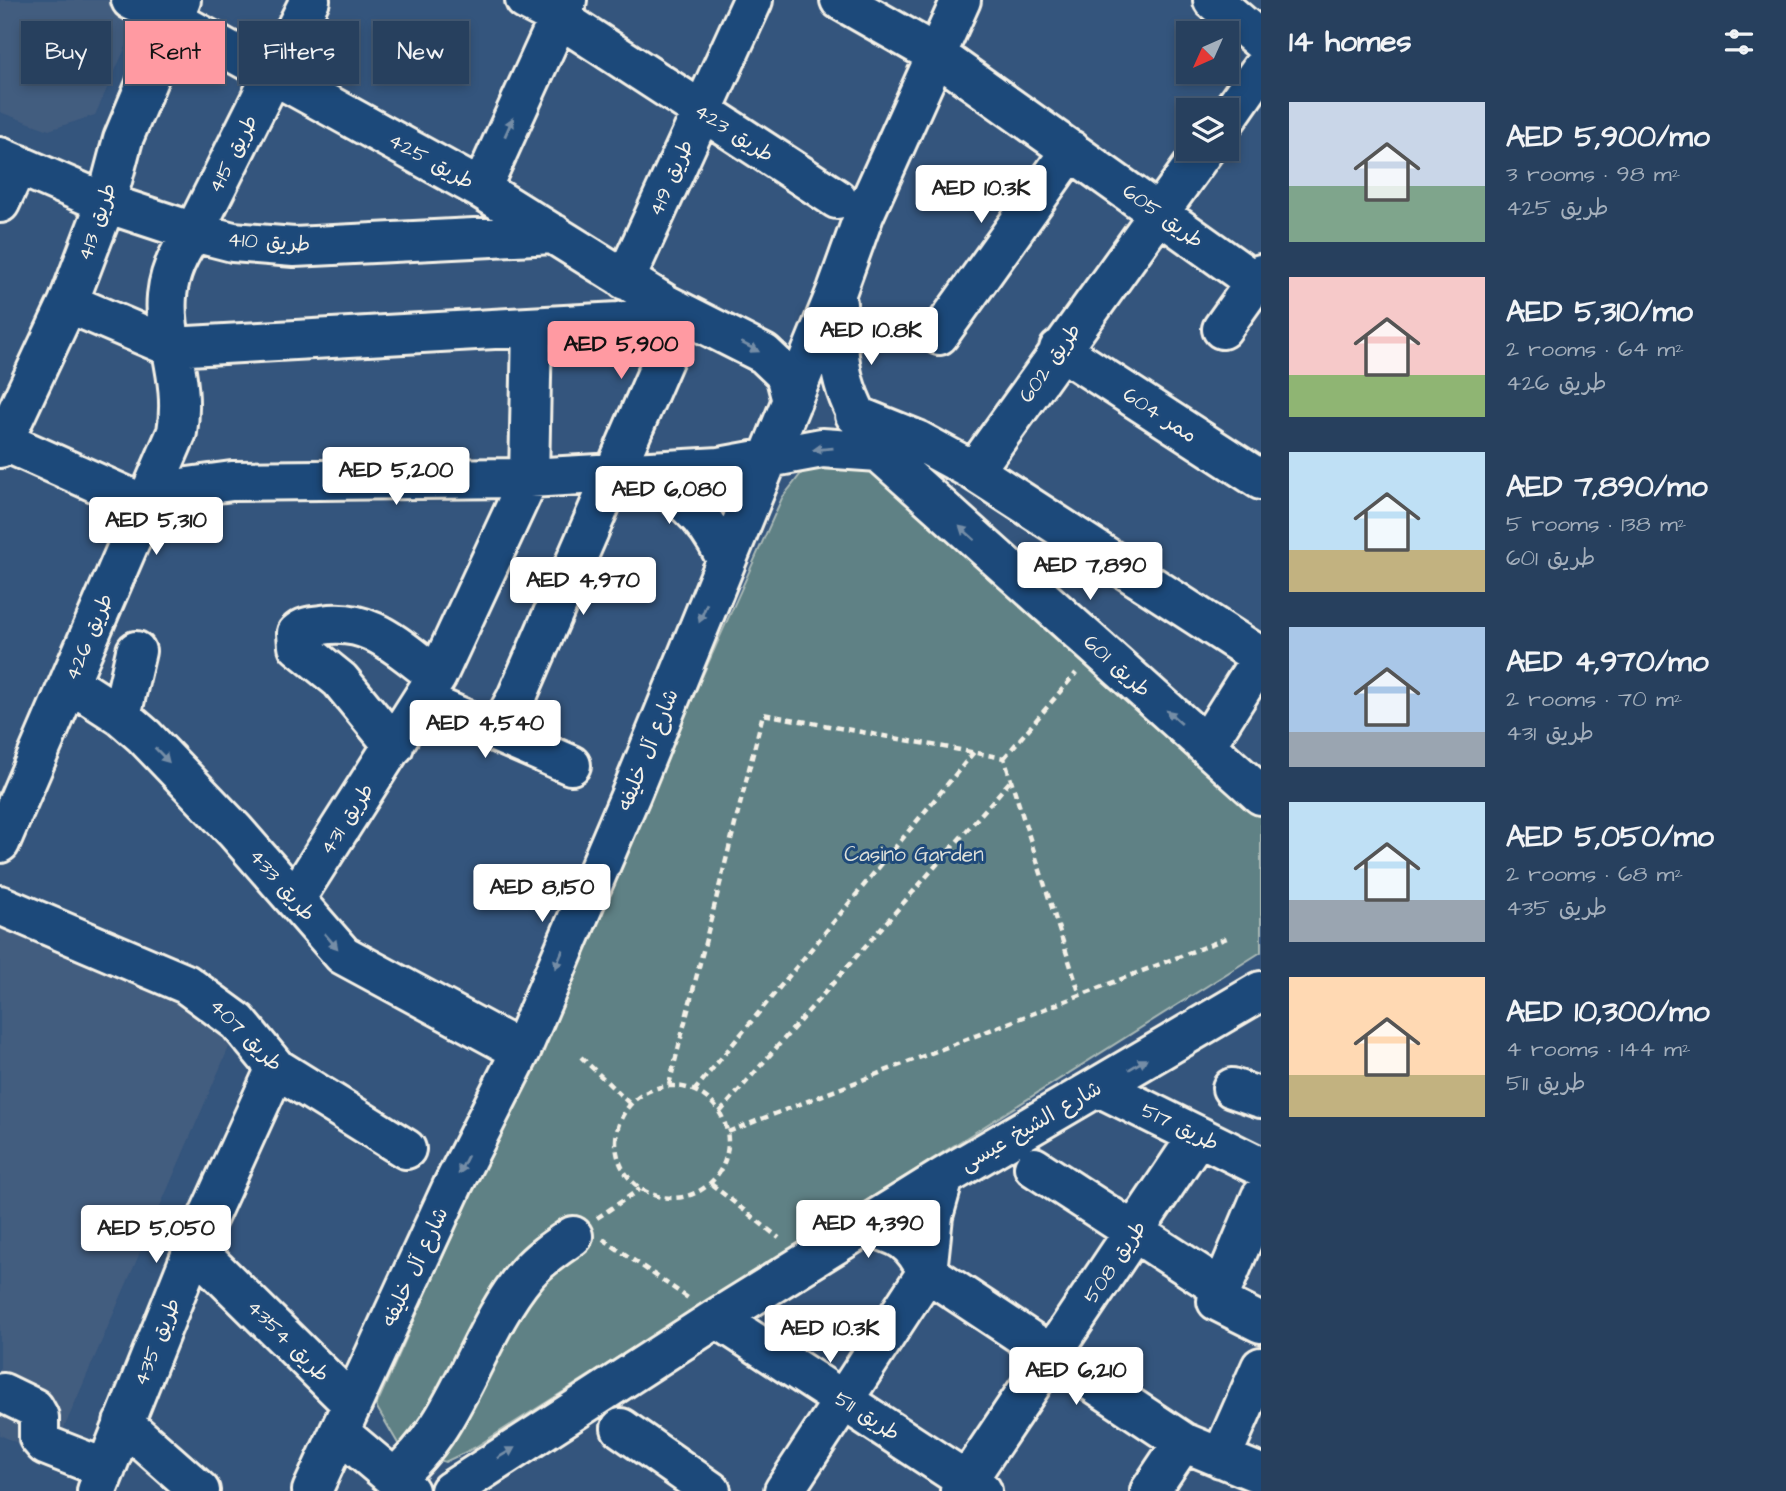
<!DOCTYPE html>
<meta charset="utf-8">
<style>
body{margin:0;font-family:"Architects Daughter","Playpen Sans Arabic",sans-serif;background:#2f4764;color:#f1f3f6;height:100vh;display:flex;flex-direction:column;font-size:26px;white-space:nowrap}
*{box-sizing:border-box;margin:0}
p{font-size:23px;color:#a4afbc}
.icon{flex:none;width:38px;height:38px;fill:none;stroke:currentColor;stroke-width:2;stroke-linecap:round;stroke-linejoin:round}
.map{position:relative;flex:1;overflow:hidden}
.sheet{display:flex;flex-direction:column;background:#27405e;width:525px}
.sheet>*{flex:none}
.guide{position:absolute;left:21px;top:21px;width:665px;height:63px;display:flex;gap:14px}
.needle{width:46px;rotate:225deg}
.controls{position:absolute;left:1176px;top:21px;display:grid;gap:14px}
.controls a{display:grid;place-items:center;width:63px;height:63px;border-radius:0px;background:#27405e;box-shadow:0 4px 10px #0003,0 0 0 2px #435973;font-size:35px}
.price{position:absolute;translate:-50% -60px;padding:0 16px;border-radius:7px;background:#fff;color:#222;font-size:23px;line-height:46px;filter:drop-shadow(0 2px 4px #0008)}
.price::after{content:'';position:absolute;left:50%;top:42px;width:21px;height:16px;margin-left:-10px;background:inherit;clip-path:polygon(0 0,100% 0,50% 100%)}
.price.active{background:#ff9aa2;color:#111}
ul{padding:0;list-style:none}
li{display:flex;align-items:center;gap:21px;height:175px;padding:0 28px}
li span{display:grid;place-items:center;flex:none;width:196px;height:140px;border-radius:0px;color:#555}
li>.icon{margin-inline-start:auto}
span .icon{width:84px;height:84px;fill:#fffc;stroke-width:1}
li b{font-size:30px}
h2{display:flex;justify-content:space-between;align-items:center;height:84px;padding:0 28px;font-size:30px}
.chip{padding:0 24px;border-radius:0px;background:#27405e;box-shadow:0 4px 10px #0003,0 0 0 2px #435973;font-size:24px;line-height:63px}
.chip.active{background:#ff9aa2;color:#111}
main{display:flex;flex:1;min-height:0}
.map>svg:first-child{display:block}
</style>
<main>
<div class="map">
<svg width="1261" height="1491" viewBox="0 0 1261 1491">
<rect width="100%" height="100%" fill="#34557d"/>
<filter id="ink" filterUnits="userSpaceOnUse"><feTurbulence type="fractalNoise" baseFrequency=".0143" numOctaves="2"/><feDisplacementMap in="SourceGraphic" scale="14" xChannelSelector="R" yChannelSelector="G"/><feConvolveMatrix kernelMatrix="1 2 1 2 8 2 1 2 1" color-interpolation-filters="sRGB"/></filter>
<g filter="url(#ink)">
<path fill="#435d7f" d="M 0,0 L 147,0 L 95,115 L 49,130 L 0,112 Z
M 0,926 L 207,1011 L 229,1047 L 51,1458 L 0,1435 Z"/>
<path fill="#5f8185" stroke="#aab9b6" stroke-width="2" d="M 852,463 L 885,479 L 1261,800 L 1261,952 L 474,1448 L 445,1462 L 400,1447 L 376,1406 L 782,498 L 807,466 Z"/>
<g fill="none" stroke-linecap="round" stroke-linejoin="round">
<g stroke="#f4f1e8" stroke-width="44">
<path id="minor" d="M 131,0 L 172,19 L 481,189 L 667,305 L 764,354 L 785,374 L 792,401
M 525,0 L 558,17 L 837,199
M 840,0 L 935,54 L 1255,282
M 1213,0 L 1261,41
M 1227,118 L 1261,69
M 0,157 L 106,203 L 194,232 L 233,242 L 294,247 L 554,234
M 481,189 L 567,0
M 0,203 L 18,164
M 625,280 L 753,0
M 68,303 L 171,347 L 619,322 L 648,316 L 667,305
M 837,303 C 837,372 841,394 879,452 L 1261,795
M 1222,329 L 1261,274
M 939,335 L 1071,150
M 1059,349 L 1261,480
M 855,415 L 917,440 L 974,471 L 1261,657
M 3,441 L 146,505 L 188,487 L 232,481 L 529,478 L 720,467 L 822,448 L 879,452
M 0,448 L 68,303 L 106,203 L 123,139 L 181,0
M 974,471 L 1205,149
M 636,472 C 677,492 705,514 725,557
M 70,683 L 121,716 L 144,736 L 235,831 L 343,955 L 521,1051
M 423,701 L 571,765
M 121,716 L 136,651
M 497,733 L 516,699 L 683,314
M 1206,745 L 1261,658
M 394,746 L 340,680 L 298,646 L 297,633 C 304,626 313,626 322,625 C 372,617 399,649 437,676
M 0,843 L 177,432 C 190,353 136,308 194,232 L 310,0
M 295,899 L 437,676 L 529,478 L 532,327
M 0,905 L 186,984 L 238,1022 L 276,1068 L 406,1149
M 1099,1087 L 1261,1167
M 1232,1088 L 1261,1098
M 1034,1167 L 1222,1289 L 1217,1301 L 1261,1323
M 866,1226 C 899,1235 912,1240 927,1272 L 1183,1442 L 1261,1474
M 194,1248 L 352,1404
M 1222,1289 L 1261,1197
M 717,1318 L 982,1491
M 3,1393 L 34,1408 L 39,1417 L 39,1438 L 45,1445 L 106,1469
M 123,1423 L 200,1491
M 621,1428 L 711,1491
M 339,1432 L 409,1491
M 1221,1458 L 1261,1367
M 393,1478 C 459,1427 474,1336 527,1273 C 540,1258 557,1247 573,1236
M 97,1491 L 194,1248 L 276,1068
M 312,1491 L 453,1185 L 521,1051 L 631,794 L 837,290 L 864,215 L 961,0
M 450,1491 L 717,1318 L 944,1177 L 1261,991
M 784,1491 L 927,1272 L 933,1216 L 944,1177
M 960,1491 L 1198,1136
M 1150,1491 L 1183,1442"/>
</g>
<path stroke="#f4f1e8" stroke-width="4.5" stroke-dasharray="7 5" stroke-linecap="butt" d="M 1004,758 L 1076,673
M 581,1057 L 629,1103
M 669,1085 L 763,714 L 1004,758 L 1080,995
M616 1142a56 56 0 1 1 112 0a56 56 0 1 1-112 0Z
M 694,1091 L 974,752
M 720,1112 L 1011,780
M 728,1132 L 1227,938
M 711,1184 L 779,1238
M 597,1218 L 640,1189
M 603,1239 L 688,1298"/>
<use href="#minor" stroke="#1f4a7a" stroke-width="38"/>
</g>
<defs><path id="oneway-solid" d="M-6-.8H1V-3.2L6.5 0L1 3.2V.8H-6Z" transform="scale(1.75)"/></defs>
<g fill="#748da6">
<use href="#oneway-solid" transform="translate(509 127) rotate(-66)"/>
<use href="#oneway-solid" transform="translate(750 347) rotate(27)"/>
<use href="#oneway-solid" transform="translate(823 449) rotate(175)"/>
<use href="#oneway-solid" transform="translate(967 533) rotate(-138)"/>
<use href="#oneway-solid" transform="translate(703 613) rotate(112)"/>
<use href="#oneway-solid" transform="translate(1174 717) rotate(-138)"/>
<use href="#oneway-solid" transform="translate(162 755) rotate(46)"/>
<use href="#oneway-solid" transform="translate(331 941) rotate(49)"/>
<use href="#oneway-solid" transform="translate(559 959) rotate(113)"/>
<use href="#oneway-solid" transform="translate(1138 1064) rotate(-31)"/>
<use href="#oneway-solid" transform="translate(463 1165) rotate(117)"/>
<use href="#oneway-solid" transform="translate(506 1453) rotate(-31)"/>
</g>
</g>
<g text-anchor="middle" dominant-baseline="central" stroke-width="6" stroke-linejoin="round" paint-order="stroke">
<g font-size="21" fill="#f4f1e8" stroke="#1f4a7a">
<text transform="translate(734 133) rotate(33)">طريق 423</text>
<text transform="translate(233 154) rotate(-63)">طريق 415</text>
<text transform="translate(431 161) rotate(29)">طريق 425</text>
<text transform="translate(671 178) rotate(-66)">طريق 419</text>
<text transform="translate(1163 216) rotate(36)">طريق 605</text>
<text transform="translate(97 222) rotate(-71)">طريق 413</text>
<text transform="translate(269 242) rotate(4)">طريق 410</text>
<text transform="translate(1050 363) rotate(-55)">طريق 602</text>
<text transform="translate(1160 415) rotate(33)">ممر 604</text>
<text transform="translate(89 637) rotate(-67)">طريق 426</text>
<text transform="translate(1117 666) rotate(42)">طريق 601</text>
<text transform="translate(648 750) rotate(-68)">شارع آل خليفه</text>
<text transform="translate(347 819) rotate(-57)">طريق 431</text>
<text transform="translate(282 885) rotate(49)">طريق 433</text>
<text transform="translate(246 1035) rotate(45)">طريق 407</text>
<text transform="translate(1031 1126) rotate(-30)">شارع الشيخ عيسى</text>
<text transform="translate(1180 1127) rotate(26)">طريق 517</text>
<text transform="translate(1115 1262) rotate(-56)">طريق 508</text>
<text transform="translate(415 1267) rotate(-65)">شارع آل خليفه</text>
<text transform="translate(288 1341) rotate(45)">طريق 4354</text>
<text transform="translate(157 1342) rotate(-68)">طريق 435</text>
<text transform="translate(867 1416) rotate(33)">طريق 511</text>
</g>
<g font-size="21" fill="#dee0d9" stroke="#1f4a7a">
<text x="914" y="854">Casino Garden</text>
</g>
</g>
</svg>
<div class="controls">
<a><svg class="needle" viewBox="-14 -14 28 28"><path d="M0-13l5 13h-10z" fill="#e53935"/><path d="M0 13l5-13h-10z" fill="#a4afbc"/></svg></a>
<a><svg class="icon" aria-label="layers" viewBox="0 0 24 24"><path d="M12 4l9 5-9 5-9-5zM3 14l9 5 9-5"/></svg></a>
</div>
<b class="price" style="left:981px;top:225px">AED 10.3K</b>
<b class="price" style="left:871px;top:367px">AED 10.8K</b>
<b class="price active" style="left:621px;top:381px">AED 5,900</b>
<b class="price" style="left:396px;top:507px">AED 5,200</b>
<b class="price" style="left:669px;top:526px">AED 6,080</b>
<b class="price" style="left:156px;top:557px">AED 5,310</b>
<b class="price" style="left:1090px;top:602px">AED 7,890</b>
<b class="price" style="left:583px;top:617px">AED 4,970</b>
<b class="price" style="left:485px;top:760px">AED 4,540</b>
<b class="price" style="left:542px;top:924px">AED 8,150</b>
<b class="price" style="left:868px;top:1260px">AED 4,390</b>
<b class="price" style="left:156px;top:1265px">AED 5,050</b>
<b class="price" style="left:830px;top:1365px">AED 10.3K</b>
<b class="price" style="left:1076px;top:1407px">AED 6,210</b>
<div class="guide">
<a class="chip">Buy</a>
<a class="chip active">Rent</a>
<a class="chip">Filters</a>
<a class="chip">New</a>
</div>
</div>
<section class="sheet">
<h2>14 homes<svg class="icon" aria-label="filters" viewBox="0 0 24 24"><path d="M4 7h16M4 17h16"/><circle cx="9" cy="7" r="2"/><circle cx="15" cy="17" r="2"/></svg></h2>
<ul>
<li><span style="background:linear-gradient(#c9d6e8 60%,#7fa58c 0)"><svg class="icon" aria-label="home" viewBox="0 0 24 24"><path d="M3 11l9-7 9 7M6 9v11h12V9"/></svg></span><div><b>AED 5,900/mo</b><p>3 rooms · 98 m²</p><p>طريق 425</p></div></li>
<li><span style="background:linear-gradient(#f6c9c9 70%,#8fb573 0)"><svg class="icon" aria-label="home" viewBox="0 0 24 24"><path d="M3 11l9-7 9 7M6 9v11h12V9"/></svg></span><div><b>AED 5,310/mo</b><p>2 rooms · 64 m²</p><p>طريق 426</p></div></li>
<li><span style="background:linear-gradient(#bfe0f5 70%,#c2b280 0)"><svg class="icon" aria-label="home" viewBox="0 0 24 24"><path d="M3 11l9-7 9 7M6 9v11h12V9"/></svg></span><div><b>AED 7,890/mo</b><p>5 rooms · 138 m²</p><p>طريق 601</p></div></li>
<li><span style="background:linear-gradient(#a9c7e8 75%,#9aa5b1 0)"><svg class="icon" aria-label="home" viewBox="0 0 24 24"><path d="M3 11l9-7 9 7M6 9v11h12V9"/></svg></span><div><b>AED 4,970/mo</b><p>2 rooms · 70 m²</p><p>طريق 431</p></div></li>
<li><span style="background:linear-gradient(#bfe0f5 70%,#9aa5b1 0)"><svg class="icon" aria-label="home" viewBox="0 0 24 24"><path d="M3 11l9-7 9 7M6 9v11h12V9"/></svg></span><div><b>AED 5,050/mo</b><p>2 rooms · 68 m²</p><p>طريق 435</p></div></li>
<li><span style="background:linear-gradient(#ffd9b3 70%,#c2b280 0)"><svg class="icon" aria-label="home" viewBox="0 0 24 24"><path d="M3 11l9-7 9 7M6 9v11h12V9"/></svg></span><div><b>AED 10,300/mo</b><p>4 rooms · 144 m²</p><p>طريق 511</p></div></li>
</ul>
</section>
</main>
